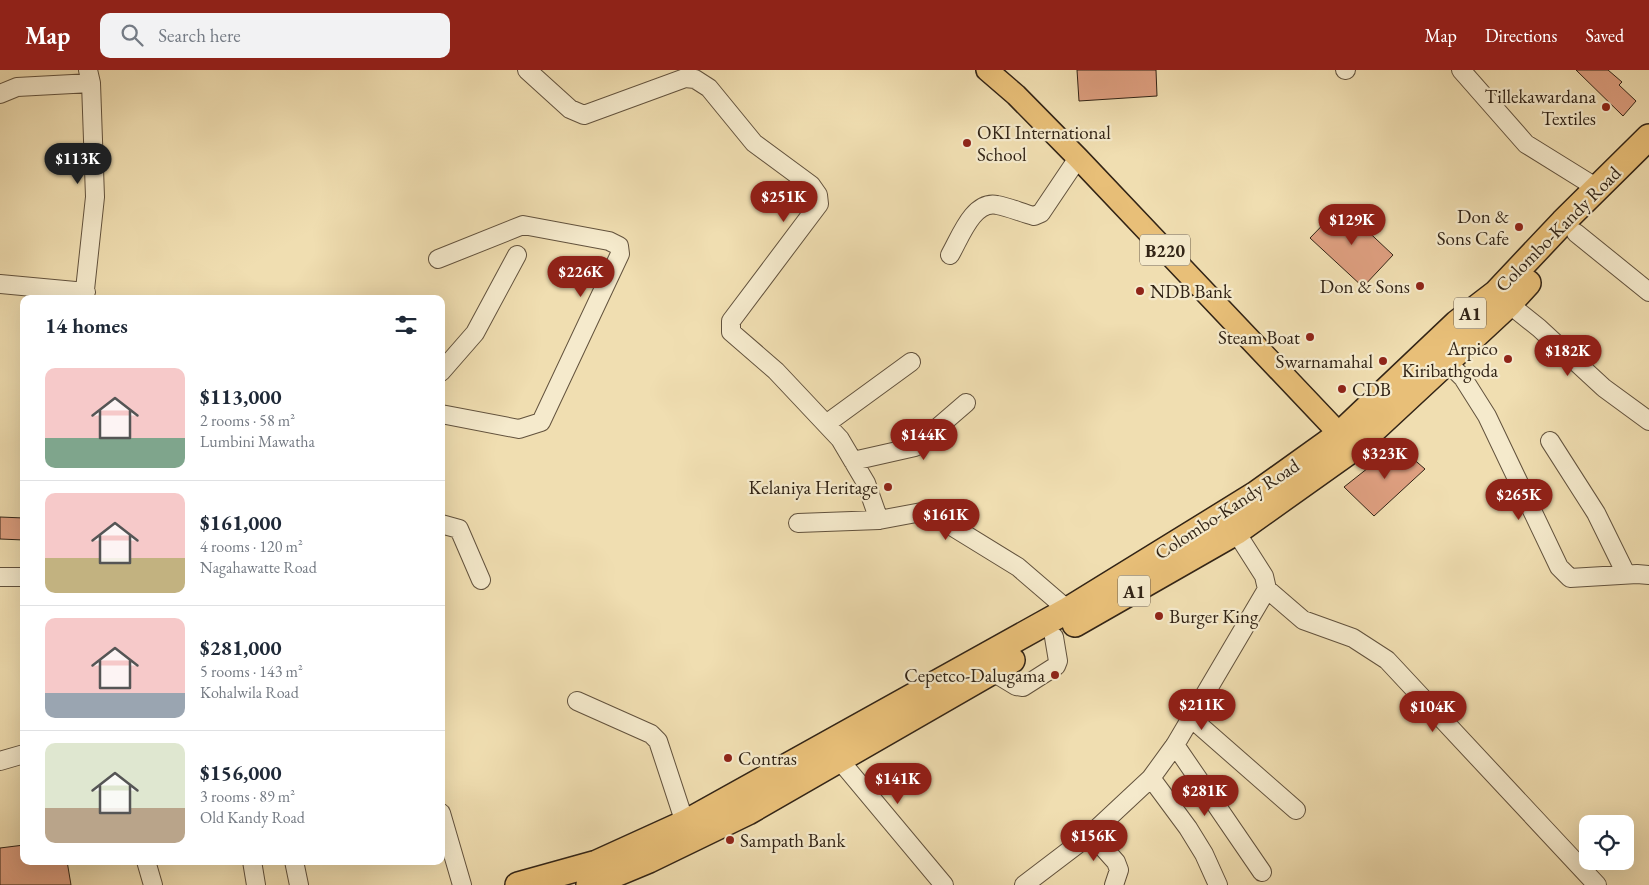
<!DOCTYPE html>
<meta charset="utf-8">
<style>
body{margin:0;font-family:"EB Garamond",serif;background:#f2f2f3;color:#1f2937;height:100vh;display:flex;flex-direction:column;font-size:19px;white-space:nowrap}
*{box-sizing:border-box;margin:0}
p{font-size:16px;color:#747a83}
.icon{flex:none;width:28px;height:28px;fill:none;stroke:currentColor;stroke-width:2;stroke-linecap:round;stroke-linejoin:round}
.map{position:relative;flex:1;overflow:hidden}
.side{position:absolute;left:20px;top:225px;width:425px;height:570px;display:flex;flex-direction:column;background:#fff;border-radius:10px;box-shadow:0 5px 20px #0002}
.side>*{flex:none}
.controls{position:absolute;left:1579px;top:745px;display:grid;gap:10px}
.controls a{display:grid;place-items:center;width:55px;height:55px;border-radius:10px;background:#fff;box-shadow:0 5px 20px #0002;font-size:25px}
.price{position:absolute;translate:-50% -42px;padding:0 11px;border-radius:18px;background:#8f2418;color:#fff;font-size:16px;line-height:32px;filter:drop-shadow(0 1px 2px #0008)}
.price::after{content:'';position:absolute;left:50%;top:30px;width:15px;height:11px;margin-left:-8px;background:inherit;clip-path:polygon(0 0,100% 0,50% 100%)}
.price.selected{background:#222;color:#fff}
ul{padding:0;list-style:none}
li{display:flex;align-items:center;gap:15px;height:125px;padding:0 25px}
li+li{border-top:1px solid #e0e1e3}
li span{display:grid;place-items:center;flex:none;width:140px;height:100px;border-radius:10px;color:#555}
li>.icon{margin-inline-start:auto}
span .icon{width:60px;height:60px;fill:#fffc;stroke-width:1}
li b{font-size:21px}
h2{display:flex;justify-content:space-between;align-items:center;height:60px;padding:0 25px;font-size:21px}
header{display:flex;align-items:center;gap:30px;box-sizing:border-box;height:70px;padding:0 25px;background:#8f2418;color:#fff}
header strong{font-size:24px}
nav{display:flex;gap:28px;margin-inline-start:auto;font-size:18px}
.search{width:350px;height:45px;background:#f2f2f3;display:flex;align-items:center;gap:12px;box-sizing:border-box;padding:0 18px;border-radius:10px;color:#747a83;font-size:19px}
.map>svg:first-child{display:block}
</style>
<header>
<strong>Map</strong>
<div class="search"><svg class="icon" aria-label="search" viewBox="0 0 24 24"><circle cx="10" cy="10" r="6"/><path d="M15 15l6 6"/></svg>Search here</div>
<nav><a>Map</a><a>Directions</a><a>Saved</a></nav>
</header>
<div class="map">
<svg width="1649" height="815" viewBox="0 0 1649 815">
<rect width="100%" height="100%" fill="#f0deb1"/>
<filter id="stains"><feTurbulence type="fractalNoise" baseFrequency=".004" numOctaves="4"/><feColorMatrix values="0 0 0 0 .2 0 0 0 0 .09 0 0 0 0 .02 0 0 0 .5 -.17"/></filter>
<radialGradient id="worn" r=".72"><stop offset=".6" stop-color="#630" stop-opacity="0"/><stop offset="1" stop-color="#630" stop-opacity=".3"/></radialGradient>
<path fill="#de9f80" stroke="#322416" d="M 1077,0 L 1156,0 L 1157,26 L 1079,31 Z
M 1576,0 L 1608,0 L 1622,12 L 1619,15 L 1636,31 L 1623,46 Z
M 1341,136 L 1393,185 L 1363,217 L 1310,168 Z
M 1397,375 L 1425,399 L 1374,446 L 1344,417 Z
M 0,447 L 24,448 L 24,470 L 0,469 Z
M 24,775 L 24,791 L 67,791 L 71,815 L 0,815 L 0,778 Z"/>
<g fill="none" stroke-linecap="round" stroke-linejoin="round">
<g stroke="#62523d" stroke-width="20">
<path id="minor" d="M 527,0 L 570,39 L 584,45 L 685,8 L 695,9 L 709,18 L 754,73 L 811,115 L 818,125 L 819,134 L 731,251 L 731,262 L 776,301 L 840,369 L 866,413 L 879,450
M 1345,0 L 1346,0
M 1461,0 L 1526,74 L 1597,118
M 0,24 L 17,17 L 91,13
M 1576,163 L 1649,222
M 950,185 C 960,168 973,130 997,135 C 1009,137 1022,143 1034,146 L 1041,143 L 1078,88
M 438,189 L 523,155 L 609,171 L 619,176 L 620,184 L 541,352 L 519,359 L 441,344
M 0,214 L 86,222
M 84,229 L 95,127 L 91,13 L 88,0
M 1509,234 L 1539,258 L 1604,318 L 1649,351
M 1447,292 L 1463,308 L 1487,346 L 1559,497 L 1570,508 L 1637,504 L 1649,505
M 441,302 L 475,263 L 517,185
M 826,354 L 911,292
M 1550,371 L 1596,443 L 1626,504
M 853,391 L 915,377 L 966,333
M 798,453 L 879,450 L 927,441 L 1018,497 L 1068,540 L 1074,547
M 441,454 L 459,459 L 481,510
M 0,507 L 24,507
M 1267,519 L 1303,550 L 1353,568 L 1387,590 L 1597,815
M 993,602 L 1016,616 L 1023,617 L 1056,596 L 1058,591 L 1054,567
M 577,631 L 651,664 L 658,671 L 685,753
M 1191,648 L 1296,740
M 1175,675 L 1262,802
M 832,681 L 944,815
M 0,691 L 24,684
M 1151,708 L 1188,758 L 1204,784 L 1218,815
M 441,743 L 462,815
M 1091,764 L 1116,792 L 1119,800 L 1114,815
M 146,791 L 153,815
M 252,791 L 256,815
M 294,791 L 299,815
M 1024,815 L 1091,764 L 1151,708 L 1175,675 L 1267,519 L 1264,506 L 1236,462"/>
</g>
<g stroke="#322416" stroke-width="24">
<path id="major" d="M 987,0 L 1016,25 L 1078,88 L 1350,375"/>
</g>
<g stroke="#322416" stroke-width="28">
<path id="highway" d="M 1075,554 L 1236,462 L 1354,378 L 1509,234 L 1528,213
M 518,815 L 597,793 L 685,753 L 1068,540 L 1256,424 L 1340,364 L 1457,253 L 1496,223 L 1563,152 L 1649,67
M 589,815 L 649,790 L 748,742 L 1012,590"/>
</g>
<use href="#minor" stroke="#f5eacc" stroke-width="18"/>
<use href="#major" stroke="#e8bf78" stroke-width="21"/>
<use href="#highway" stroke="#e8bf78" stroke-width="25"/>
</g>
<g fill="#8f2418" stroke="#f5eacc" stroke-width="2">
<circle cx="1606" cy="37" r="5"/>
<circle cx="967" cy="73" r="5"/>
<circle cx="1519" cy="157" r="5"/>
<circle cx="1420" cy="216" r="5"/>
<circle cx="1140" cy="221" r="5"/>
<circle cx="1310" cy="267" r="5"/>
<circle cx="1508" cy="289" r="5"/>
<circle cx="1383" cy="291" r="5"/>
<circle cx="1342" cy="319" r="5"/>
<circle cx="888" cy="417" r="5"/>
<circle cx="1159" cy="546" r="5"/>
<circle cx="1055" cy="605" r="5"/>
<circle cx="728" cy="688" r="5"/>
<circle cx="730" cy="770" r="5"/>
</g>
<g text-anchor="middle" dominant-baseline="central" stroke-width="4.5" stroke-linejoin="round" paint-order="stroke">
<g fill="#f5eacc" stroke="#6c5f4d" stroke-width="1">
<rect x="1140" y="164.5" width="50" height="31" rx="4"/>
<rect x="1454" y="227.5" width="32" height="31" rx="4"/>
<rect x="1118" y="505.5" width="32" height="31" rx="4"/>
</g>
<g font-size="18" font-weight="bold" fill="#322416">
<text x="1165" y="180">B220</text>
<text x="1470" y="243">A1</text>
<text x="1134" y="521">A1</text>
</g>
<g font-size="19" fill="#322416" stroke="#f5eacc" text-anchor="end">
<text x="1596" y="26">Tillekawardana<tspan x="1596" dy="22">Textiles</tspan></text>
<text x="977" y="62" text-anchor="start">OKI International<tspan x="977" dy="22">School</tspan></text>
<text x="1509" y="146">Don &amp;<tspan x="1509" dy="22">Sons Cafe</tspan></text>
<text x="1410" y="216">Don &amp; Sons</text>
<text x="1150" y="221" text-anchor="start">NDB Bank</text>
<text x="1300" y="267">Steam Boat</text>
<text x="1498" y="278">Arpico<tspan x="1498" dy="22">Kiribathgoda</tspan></text>
<text x="1373" y="291">Swarnamahal</text>
<text x="1352" y="319" text-anchor="start">CDB</text>
<text x="878" y="417">Kelaniya Heritage</text>
<text x="1169" y="546" text-anchor="start">Burger King</text>
<text x="1045" y="605">Cepetco-Dalugama</text>
<text x="738" y="688" text-anchor="start">Contras</text>
<text x="740" y="770" text-anchor="start">Sampath Bank</text>
</g>
<g font-size="19" fill="#322416" stroke="#f5eacc">
<text transform="translate(1558 159) rotate(-45)">Colombo-Kandy Road</text>
<text transform="translate(1227 439) rotate(-33)">Colombo-Kandy Road</text>
</g>
</g>
<rect width="100%" height="100%" filter="url(#stains)"/>
<rect width="100%" height="100%" fill="url(#worn)"/>
</svg>
<div class="controls">
<a><svg class="icon" aria-label="locate" viewBox="0 0 24 24"><circle cx="12" cy="12" r="6"/><path d="M12 2v4M12 18v4M2 12h4M18 12h4"/></svg></a>
</div>
<b class="price selected" style="left:78px;top:115px">$113K</b>
<b class="price" style="left:784px;top:153px">$251K</b>
<b class="price" style="left:1352px;top:176px">$129K</b>
<b class="price" style="left:581px;top:228px">$226K</b>
<b class="price" style="left:1568px;top:307px">$182K</b>
<b class="price" style="left:924px;top:391px">$144K</b>
<b class="price" style="left:1385px;top:410px">$323K</b>
<b class="price" style="left:1519px;top:451px">$265K</b>
<b class="price" style="left:946px;top:471px">$161K</b>
<b class="price" style="left:1202px;top:661px">$211K</b>
<b class="price" style="left:1433px;top:663px">$104K</b>
<b class="price" style="left:898px;top:735px">$141K</b>
<b class="price" style="left:1205px;top:747px">$281K</b>
<b class="price" style="left:1094px;top:792px">$156K</b>
<section class="side">
<h2>14 homes<svg class="icon" aria-label="filters" viewBox="0 0 24 24"><path d="M4 7h16M4 17h16"/><circle cx="9" cy="7" r="2"/><circle cx="15" cy="17" r="2"/></svg></h2>
<ul>
<li><span style="background:linear-gradient(#f6c9c9 70%,#7fa58c 0)"><svg class="icon" aria-label="home" viewBox="0 0 24 24"><path d="M3 11l9-7 9 7M6 9v11h12V9"/></svg></span><div><b>$113,000</b><p>2 rooms · 58 m²</p><p>Lumbini Mawatha</p></div></li>
<li><span style="background:linear-gradient(#f6c9c9 65%,#c2b280 0)"><svg class="icon" aria-label="home" viewBox="0 0 24 24"><path d="M3 11l9-7 9 7M6 9v11h12V9"/></svg></span><div><b>$161,000</b><p>4 rooms · 120 m²</p><p>Nagahawatte Road</p></div></li>
<li><span style="background:linear-gradient(#f6c9c9 75%,#9aa5b1 0)"><svg class="icon" aria-label="home" viewBox="0 0 24 24"><path d="M3 11l9-7 9 7M6 9v11h12V9"/></svg></span><div><b>$281,000</b><p>5 rooms · 143 m²</p><p>Kohalwila Road</p></div></li>
<li><span style="background:linear-gradient(#dfe7d0 65%,#b9a48a 0)"><svg class="icon" aria-label="home" viewBox="0 0 24 24"><path d="M3 11l9-7 9 7M6 9v11h12V9"/></svg></span><div><b>$156,000</b><p>3 rooms · 89 m²</p><p>Old Kandy Road</p></div></li>
</ul>
</section>
</div>
